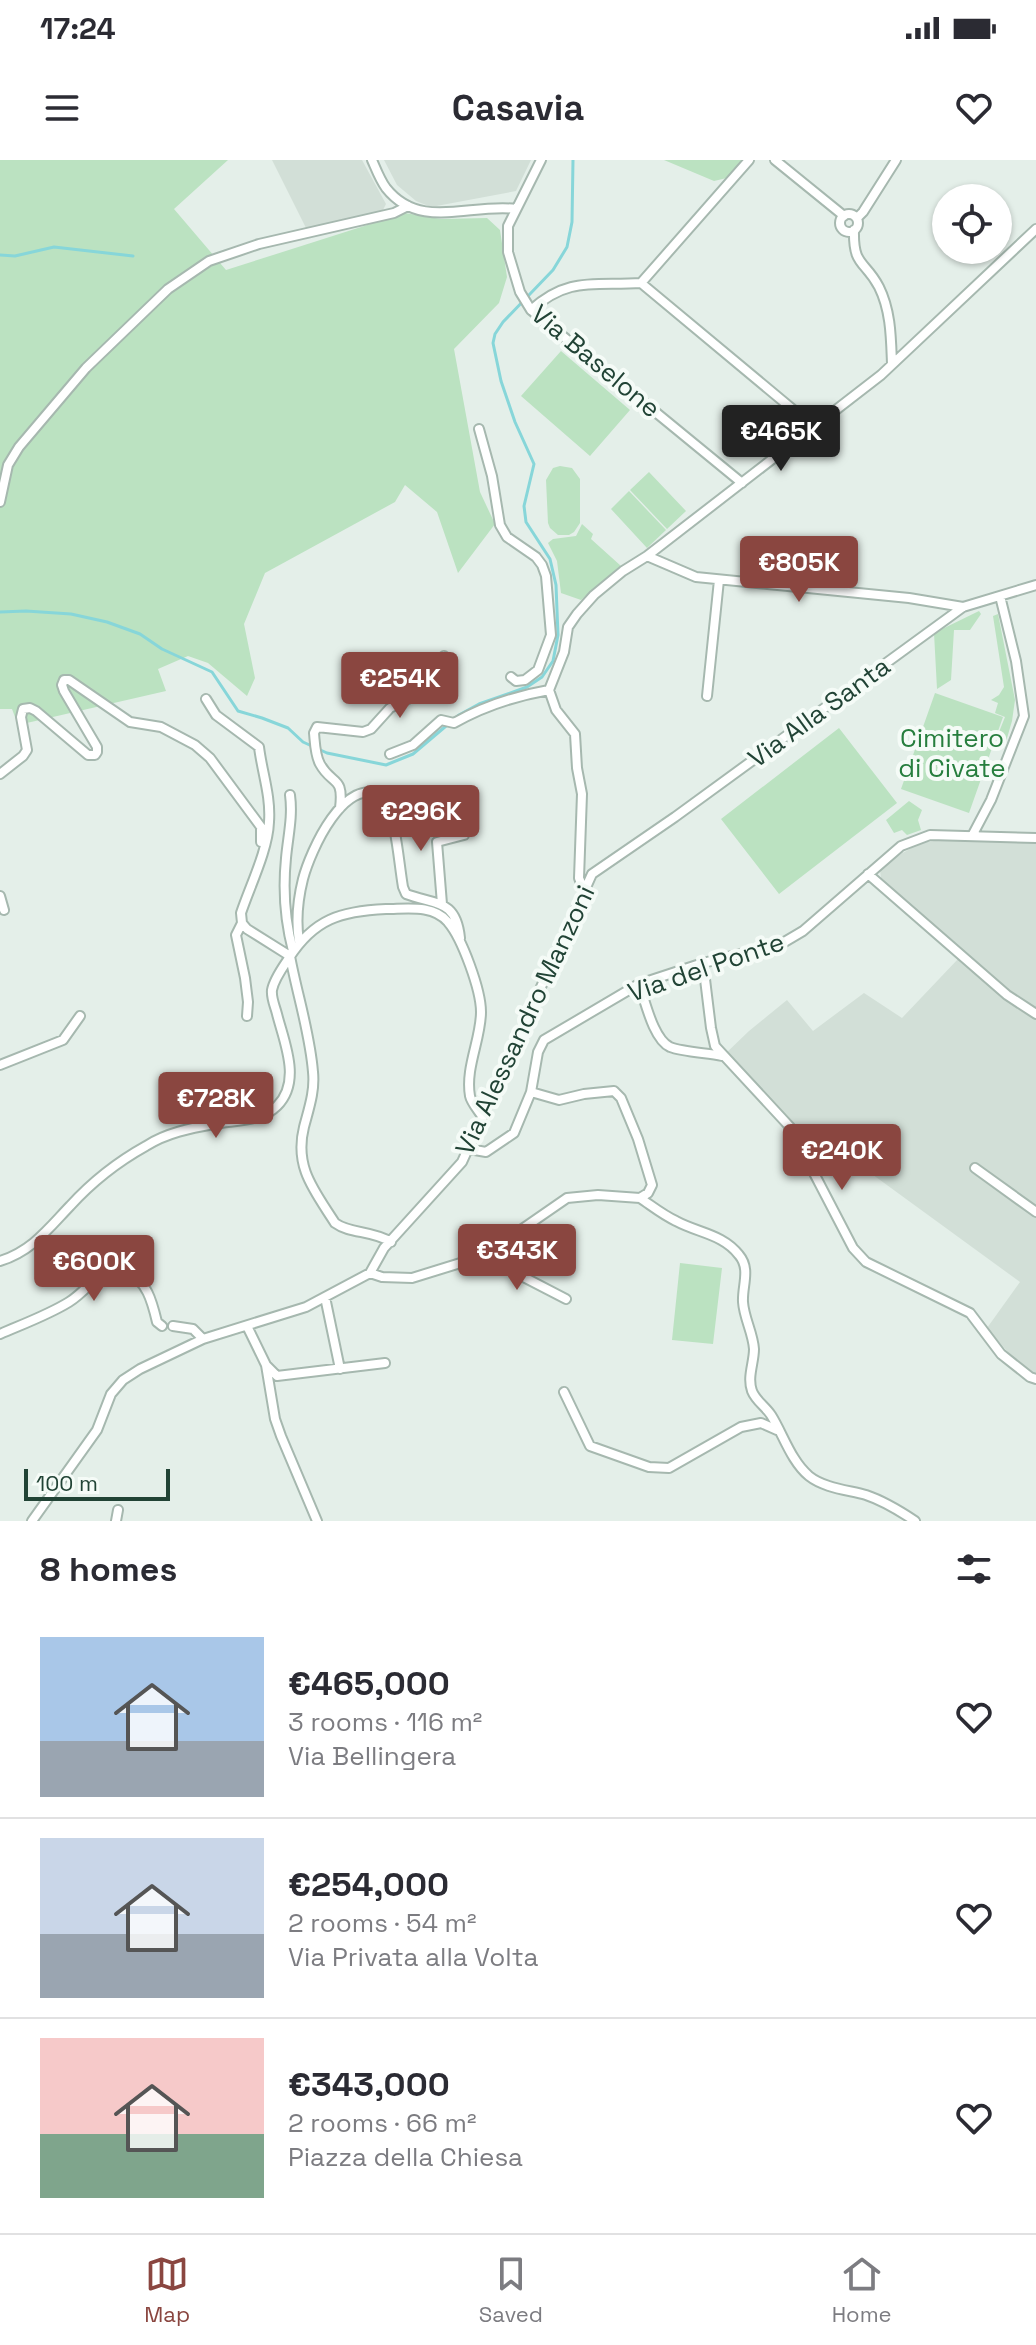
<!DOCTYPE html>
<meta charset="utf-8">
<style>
body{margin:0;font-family:"Space Grotesk",sans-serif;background:#f7f7f7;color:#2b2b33;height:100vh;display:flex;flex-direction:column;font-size:30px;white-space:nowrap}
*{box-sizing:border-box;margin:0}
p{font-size:26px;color:#7c7c81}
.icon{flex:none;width:44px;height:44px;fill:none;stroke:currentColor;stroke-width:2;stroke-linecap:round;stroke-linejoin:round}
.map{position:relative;height:1361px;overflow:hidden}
.drawer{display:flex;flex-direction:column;background:#fff;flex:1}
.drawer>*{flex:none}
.buttons{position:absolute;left:932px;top:24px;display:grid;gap:16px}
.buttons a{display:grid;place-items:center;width:80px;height:80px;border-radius:50%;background:#fff;box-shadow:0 2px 6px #0004;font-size:40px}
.scale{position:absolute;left:24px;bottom:20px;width:146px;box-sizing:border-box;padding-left:8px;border:4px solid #214335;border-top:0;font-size:22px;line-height:28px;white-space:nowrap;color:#214335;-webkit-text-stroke:6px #f5fbf7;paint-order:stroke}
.price{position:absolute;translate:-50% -68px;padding:0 18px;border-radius:8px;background:#8a4640;color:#fff;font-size:26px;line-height:52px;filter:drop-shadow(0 2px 4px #0008)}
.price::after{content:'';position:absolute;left:50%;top:48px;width:24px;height:18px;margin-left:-12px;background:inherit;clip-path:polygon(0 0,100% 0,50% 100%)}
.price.current{background:#222;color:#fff}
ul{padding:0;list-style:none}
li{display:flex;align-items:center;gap:24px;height:200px;padding:0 40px}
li+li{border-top:2px solid #e1e1e2}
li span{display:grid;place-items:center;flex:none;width:224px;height:160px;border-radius:0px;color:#555}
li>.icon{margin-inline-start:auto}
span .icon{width:96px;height:96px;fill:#fffc;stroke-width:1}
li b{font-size:34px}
h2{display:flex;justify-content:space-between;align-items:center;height:96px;padding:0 40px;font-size:34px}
.status{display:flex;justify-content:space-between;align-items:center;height:56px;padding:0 40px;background:#fff;direction:ltr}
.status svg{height:22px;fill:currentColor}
header{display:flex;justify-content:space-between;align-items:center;height:104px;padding:0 40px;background:#fff;font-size:36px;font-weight:700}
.tab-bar{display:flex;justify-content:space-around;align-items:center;height:112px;border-top:2px solid #e1e1e2;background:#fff;font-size:22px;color:#7c7c81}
.tab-bar a{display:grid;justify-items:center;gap:4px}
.tab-bar .current{color:#8a4640}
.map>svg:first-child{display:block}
</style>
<div class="status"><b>17:24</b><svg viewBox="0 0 49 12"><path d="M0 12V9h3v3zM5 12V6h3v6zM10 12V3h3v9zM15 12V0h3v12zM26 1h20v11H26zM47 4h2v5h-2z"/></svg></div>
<header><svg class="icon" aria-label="menu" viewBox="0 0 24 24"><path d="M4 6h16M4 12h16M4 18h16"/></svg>Casavia<svg class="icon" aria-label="heart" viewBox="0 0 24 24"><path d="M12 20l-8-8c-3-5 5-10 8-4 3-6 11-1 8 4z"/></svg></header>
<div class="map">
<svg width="1036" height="1361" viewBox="0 0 1036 1361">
<rect width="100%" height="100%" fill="#e4efe9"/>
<path fill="#d2dfd7" d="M 272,0 L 362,0 L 386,44 L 382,52 L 306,68 Z
M 384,0 L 531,0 L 516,31 L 431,47 L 416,41 L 397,25 Z
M 972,676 L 1036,678 L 1036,1214 L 1014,1199 L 987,1168 L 1020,1122 L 832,985 L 790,967 L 723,896 L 749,871 L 787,840 L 813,871 L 864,833 L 902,858 L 958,799 L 881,718 L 880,710 L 901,694 L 920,683 Z"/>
<path fill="#bbe2c1" d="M 0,0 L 228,0 L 174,49 L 226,110 L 405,53 L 441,59 L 487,58 L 500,70 L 507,117 L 499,143 L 454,189 L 480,332 L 495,364 L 458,413 L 437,352 L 405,325 L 395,342 L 265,413 L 244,464 L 255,518 L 247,536 L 208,503 L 188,496 L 158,509 L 166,531 L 18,565 L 12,549 L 0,549 Z
M 664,0 L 743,0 L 731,17 L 714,21 Z
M 561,191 L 630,250 L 590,296 L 521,236 Z
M 560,306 L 572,308 L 580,319 L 580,363 L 574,372 L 569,375 L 558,375 L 550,368 L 548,363 L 546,320 L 553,308 Z
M 649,312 L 686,351 L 667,369 L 630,330 Z
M 629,331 L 666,370 L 647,388 L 611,349 Z
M 582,364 L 593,374 L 591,379 L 621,406 L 581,440 L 561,433 L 557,401 L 548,383 L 553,379 L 576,376 Z
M 979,451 L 981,454 L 970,470 L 954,470 L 951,520 L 937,529 L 934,473 Z
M 998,454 L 1015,540 L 1012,561 L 1005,585 L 995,582 L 1005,557 L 995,553 L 998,543 L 991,540 L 999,535 L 1004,527 L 993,456 Z
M 935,533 L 1003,557 L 969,653 L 901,629 Z
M 839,568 L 897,643 L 779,734 L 721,659 Z
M 909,641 L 922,650 L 918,660 L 921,670 L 907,675 L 902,670 L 894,673 L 886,660 Z
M 680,1103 L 722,1108 L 713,1184 L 672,1180 Z"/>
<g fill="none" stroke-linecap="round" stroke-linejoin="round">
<path stroke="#87d6d9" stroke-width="3" d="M 0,95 L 15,96 L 54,87 L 133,96
M 0,452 L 26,451 L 71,454 L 107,462 L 140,474 L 162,489 L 212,512 L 238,551 L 262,558 L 288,568 L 303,582 L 327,593 L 386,605 L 413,594 L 459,555 L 479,544 L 527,527 L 542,517 L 553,501 L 558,475 L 556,425 L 550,399 L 526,362 L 524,346 L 534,304 L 515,262 L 501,221 L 493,183 L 495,174 L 503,162 L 553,110 L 567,87 L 572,62 L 573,0"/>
<g stroke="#a6b8af" stroke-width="12">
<path id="street" d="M 372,0 C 376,9 380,20 386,28 C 420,71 470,43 516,49
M 541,0 L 508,66 L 508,92 L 520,132 L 531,150 L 742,323
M 775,0 L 844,56
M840 63a9 9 0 1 1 18 0a9 9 0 1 1-18 0Z
M 857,58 L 863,52 L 896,0
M 854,70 C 853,107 865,100 879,127 C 891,151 891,178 892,204
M 641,123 L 814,267
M 531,150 C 568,116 595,126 641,123 L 749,0
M 479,269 L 492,316 L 500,365 L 507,377 L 536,397 L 542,405 L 546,416 L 551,475 L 538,510 L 525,520 L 516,521 L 511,517
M 0,342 L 8,305 L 19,287 L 86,208 L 168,129 L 209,101 L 259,84 L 394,53 L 408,46
M 647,396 L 696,417 L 909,438 L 963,447
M 549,530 L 564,492 L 568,467 L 577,454 L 594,435 L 623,411 L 647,396 L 881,215 L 1036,69
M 549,530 L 556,550 L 575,574 L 577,608 L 582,634 L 579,718 L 584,731
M 707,536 L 719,420
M 206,539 L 216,555 L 259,587 C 262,612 271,636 269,662 C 268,690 250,726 241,753 L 242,763 L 247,769 L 290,796 C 297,834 310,873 313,912 C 315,931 309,948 304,967 C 294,1007 314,1030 335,1063 C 350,1074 372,1070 391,1082
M 390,594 L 413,585 L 441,560 L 454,563 C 484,546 515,536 549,530
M 0,614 L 23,596 L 27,590 L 21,557 L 23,549 L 30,548 L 36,551 L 88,595 L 95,595 L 97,592 L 97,587 L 64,531 L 62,525 L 64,520 L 69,520 L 130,562 L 161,567 L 195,585 L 210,598 L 261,667 L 261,682
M 290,635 C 293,657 288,676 286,698 C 283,728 285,761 293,791
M 340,648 C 344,615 332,626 320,604 C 315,595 315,583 314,573 L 317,567 L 363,572 L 371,569 L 390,548 L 414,536 L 433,522 L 444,496
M 972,676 L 991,640 L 1024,556 L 1016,501 L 1000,436
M 868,714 L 1007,835 L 1036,854
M 0,736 L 4,750
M 442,744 L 437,682 L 464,675 L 459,652
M 242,763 L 236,775 L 245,818 L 248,842 L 247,856
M 299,781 C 296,762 298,739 303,719 C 310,692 345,612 384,637 C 397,665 398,697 403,727 L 406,734 C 436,745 456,739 460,778
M 703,803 L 711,868 L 715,886 L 790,967 L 853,1088 L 866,1102 L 970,1153 L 1001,1194 L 1030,1217 L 1036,1219
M 639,824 C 645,840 653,879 670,887 C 683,892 708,893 722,896
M 0,905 L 63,880 L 80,856
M 469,989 L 486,992 L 514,973 L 531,932 L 538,892 L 544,880 L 639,824 L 703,803 L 781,784 L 803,771 L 901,686 L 930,675 L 1036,678
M 975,1008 L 1036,1052
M 640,1038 C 652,1046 663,1055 676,1061 C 698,1073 723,1074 739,1095 C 751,1109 742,1126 743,1142 C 744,1158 753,1173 754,1189 C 754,1203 747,1217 752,1231 C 756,1241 765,1246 771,1255 C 783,1274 791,1301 809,1316 C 824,1328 848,1330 866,1335 C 884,1341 900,1351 915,1361
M 483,1096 L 566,1139
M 0,1101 C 32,1091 48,1069 70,1046 C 91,1023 119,1001 146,986 C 166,973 191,968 214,964 C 236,960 261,962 277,946 C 302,921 284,882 277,854 C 275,846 271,838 272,830 C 274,819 283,807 289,798 C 314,759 341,751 386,749 C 406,749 433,744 448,762 C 462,778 481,830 481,852 C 481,879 465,908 470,936 C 471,942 478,950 482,956
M 370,1113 L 382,1117 L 412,1118 L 483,1096 L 567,1038 L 598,1035 L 640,1038 L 648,1033 L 652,1025 L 638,979 L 621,938 L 614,931 L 584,934 L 559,940 L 531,932
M 325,1137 L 340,1209
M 173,1166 L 193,1169 L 203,1179
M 247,1166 L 266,1205 L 275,1259 L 281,1276 L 317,1361
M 0,1174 C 23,1164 48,1155 69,1142 C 82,1134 91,1122 102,1113 C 109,1108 118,1107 126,1111 C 147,1121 152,1141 157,1162 L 162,1166
M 266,1205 L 277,1216 L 385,1203
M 564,1232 L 590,1286 L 649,1307 L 669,1308 L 741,1267 L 761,1263 L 777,1270
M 32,1361 L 97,1270 L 111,1234 L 123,1220 L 140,1209 L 203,1179 L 306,1147 L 370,1113 L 384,1088 L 462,1002 L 592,714 L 675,657 L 963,447 L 1036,425
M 116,1361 L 118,1350"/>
</g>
<use href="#street" stroke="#fff" stroke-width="8"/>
</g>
<g text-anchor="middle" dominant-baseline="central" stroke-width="8" stroke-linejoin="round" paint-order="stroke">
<g font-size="26" fill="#214335" stroke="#f5fbf7">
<text transform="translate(596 201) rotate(40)">Via Baselone</text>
<text transform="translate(819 552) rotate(-36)">Via Alla Santa</text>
<text transform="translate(706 807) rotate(-19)">Via del Ponte</text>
<text transform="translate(525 860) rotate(-65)">Via Alessandro Manzoni</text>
</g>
<g font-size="26" fill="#277e3e" stroke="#f5fbf7">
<text x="952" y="578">Cimitero<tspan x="952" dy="30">di Civate</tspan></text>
</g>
</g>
</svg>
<div class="buttons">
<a><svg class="icon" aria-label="locate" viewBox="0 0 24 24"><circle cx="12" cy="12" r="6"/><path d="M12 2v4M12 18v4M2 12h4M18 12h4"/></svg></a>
</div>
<div class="scale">100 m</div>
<b class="price current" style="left:781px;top:313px">€465K</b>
<b class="price" style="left:799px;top:444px">€805K</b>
<b class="price" style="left:400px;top:560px">€254K</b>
<b class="price" style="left:421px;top:693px">€296K</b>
<b class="price" style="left:216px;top:980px">€728K</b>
<b class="price" style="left:842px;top:1032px">€240K</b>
<b class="price" style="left:517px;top:1132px">€343K</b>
<b class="price" style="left:94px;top:1143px">€600K</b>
</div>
<section class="drawer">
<h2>8 homes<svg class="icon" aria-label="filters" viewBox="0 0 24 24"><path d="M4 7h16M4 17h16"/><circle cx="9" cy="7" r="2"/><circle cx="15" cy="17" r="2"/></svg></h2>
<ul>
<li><span style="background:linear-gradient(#a9c7e8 65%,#9aa5b1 0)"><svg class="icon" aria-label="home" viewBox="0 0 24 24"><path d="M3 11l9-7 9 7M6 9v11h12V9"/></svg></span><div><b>€465,000</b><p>3 rooms · 116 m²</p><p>Via Bellingera</p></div><svg class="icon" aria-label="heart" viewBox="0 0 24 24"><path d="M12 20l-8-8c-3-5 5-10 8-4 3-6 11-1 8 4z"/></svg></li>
<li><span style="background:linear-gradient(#c9d6e8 60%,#9aa5b1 0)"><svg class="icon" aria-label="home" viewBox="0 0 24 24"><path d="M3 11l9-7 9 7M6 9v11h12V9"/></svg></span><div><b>€254,000</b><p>2 rooms · 54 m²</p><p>Via Privata alla Volta</p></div><svg class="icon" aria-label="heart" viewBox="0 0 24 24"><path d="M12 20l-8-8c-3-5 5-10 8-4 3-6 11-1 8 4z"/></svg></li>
<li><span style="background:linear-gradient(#f6c9c9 60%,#7fa58c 0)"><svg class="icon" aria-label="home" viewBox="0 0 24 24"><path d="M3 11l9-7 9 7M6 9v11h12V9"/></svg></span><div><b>€343,000</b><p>2 rooms · 66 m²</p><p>Piazza della Chiesa</p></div><svg class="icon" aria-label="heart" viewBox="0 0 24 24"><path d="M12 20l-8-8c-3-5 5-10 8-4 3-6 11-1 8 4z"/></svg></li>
</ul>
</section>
<nav class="tab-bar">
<a class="current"><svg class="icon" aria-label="map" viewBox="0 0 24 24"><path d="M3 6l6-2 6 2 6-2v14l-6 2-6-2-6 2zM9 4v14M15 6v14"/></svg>Map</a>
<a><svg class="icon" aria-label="saved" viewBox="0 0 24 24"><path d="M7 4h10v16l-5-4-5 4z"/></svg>Saved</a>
<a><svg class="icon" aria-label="home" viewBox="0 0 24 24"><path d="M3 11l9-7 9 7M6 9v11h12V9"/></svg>Home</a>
</nav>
